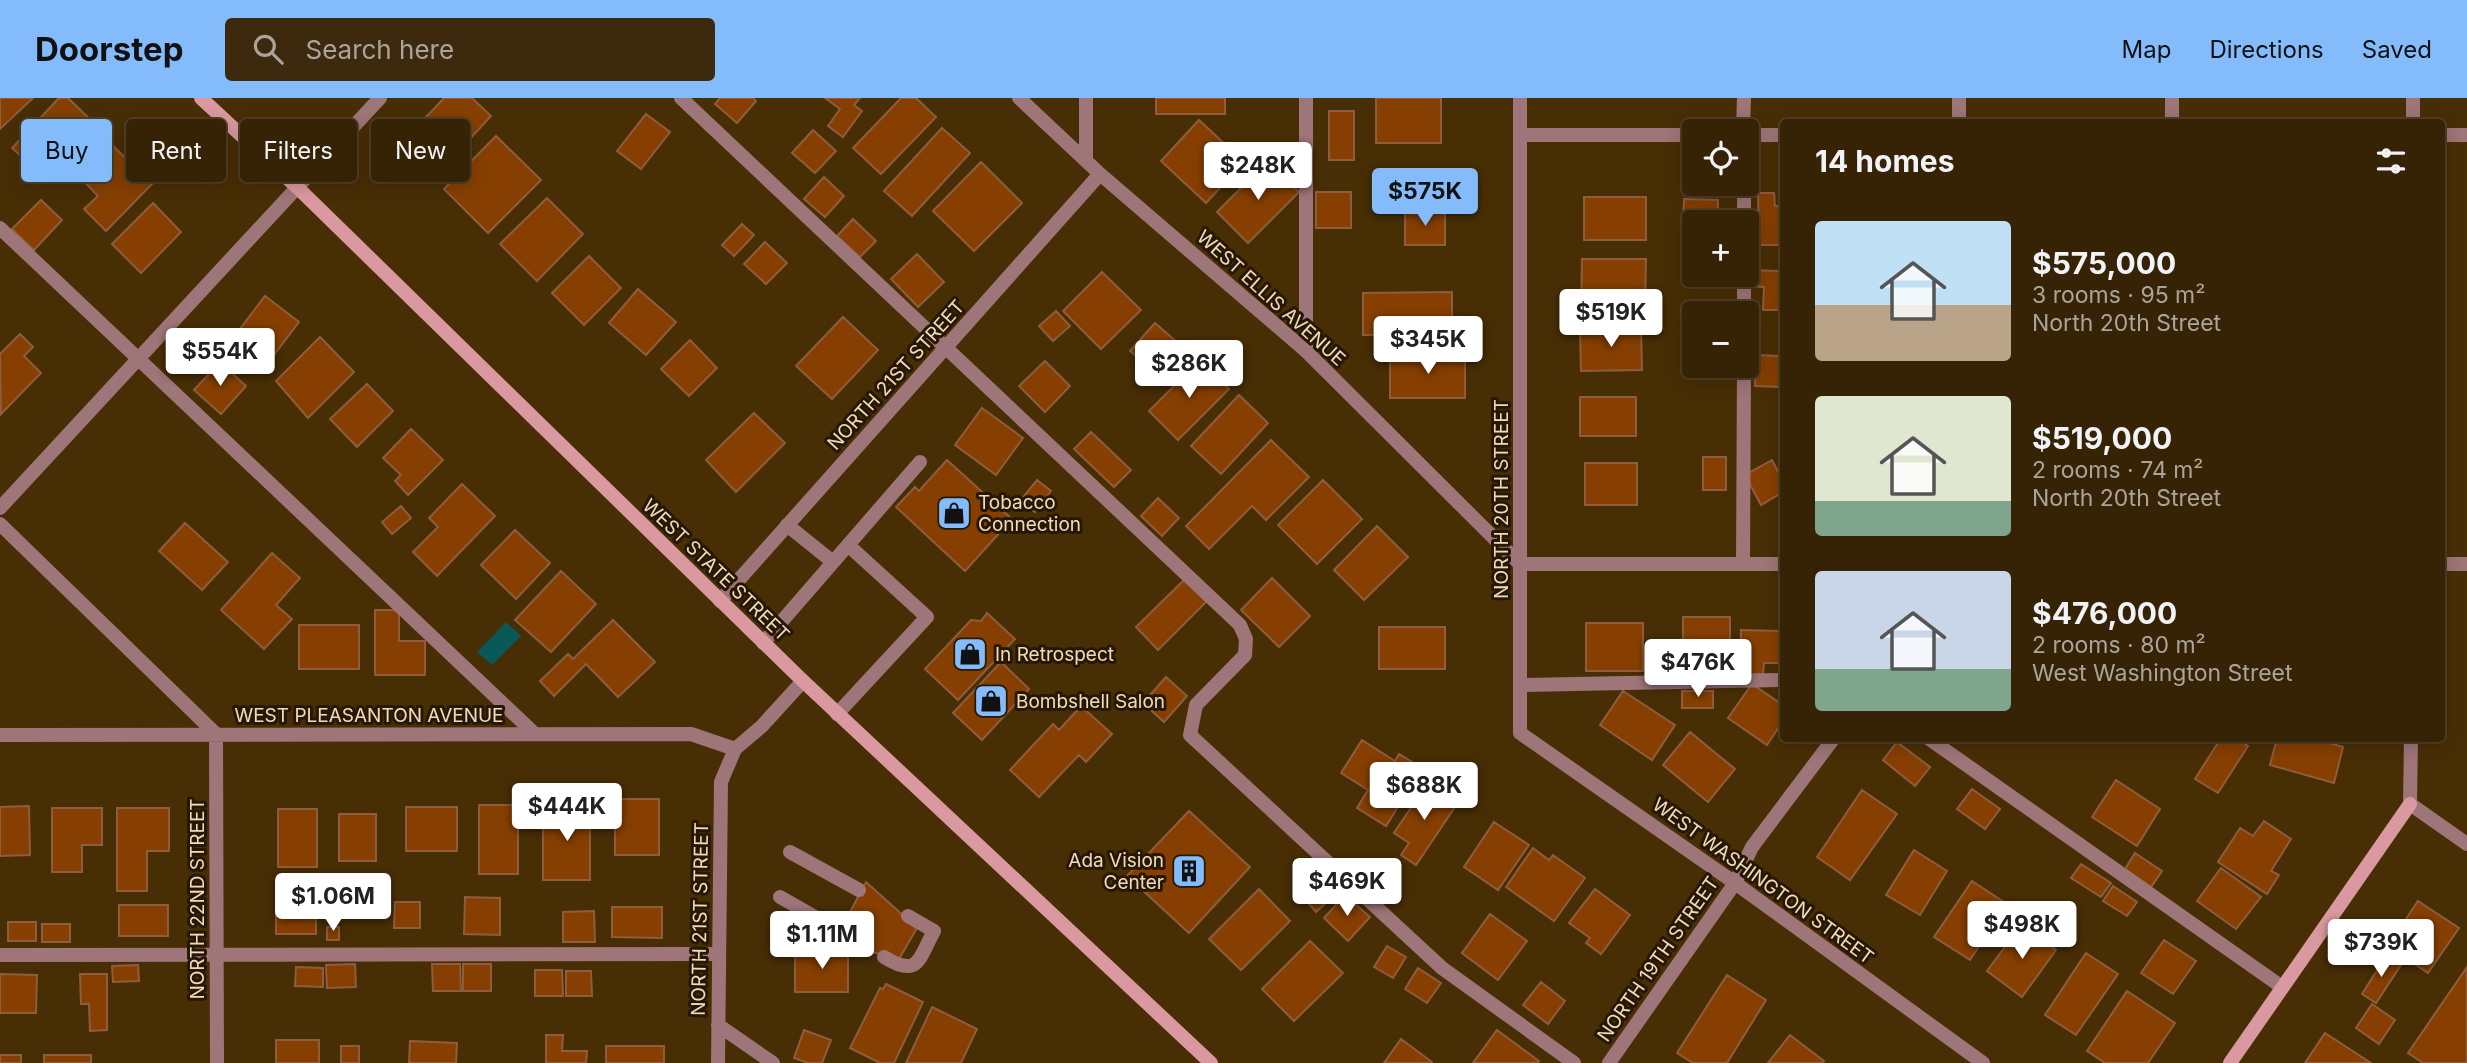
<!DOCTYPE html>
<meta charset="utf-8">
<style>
body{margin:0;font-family:Inter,sans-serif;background:#3d2a0e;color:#f1f3f6;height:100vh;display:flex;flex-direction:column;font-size:26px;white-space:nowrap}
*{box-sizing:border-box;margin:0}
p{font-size:23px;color:#aaa49a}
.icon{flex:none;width:38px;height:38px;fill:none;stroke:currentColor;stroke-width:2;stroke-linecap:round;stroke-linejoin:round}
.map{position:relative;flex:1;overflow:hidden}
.sheet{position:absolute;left:1780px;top:21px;width:665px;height:623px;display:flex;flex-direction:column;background:#362204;border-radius:7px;box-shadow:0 4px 18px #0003,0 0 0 2px #503f26}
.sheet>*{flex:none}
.hud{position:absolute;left:21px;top:21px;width:665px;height:63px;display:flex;gap:14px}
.controls{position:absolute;left:1682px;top:21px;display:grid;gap:14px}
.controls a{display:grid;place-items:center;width:77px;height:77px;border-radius:7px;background:#362204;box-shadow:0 4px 18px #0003,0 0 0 2px #503f26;font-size:35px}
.price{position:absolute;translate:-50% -60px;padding:0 16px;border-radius:7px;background:#fff;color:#222;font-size:23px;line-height:46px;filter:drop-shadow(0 2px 4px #0008)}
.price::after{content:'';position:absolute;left:50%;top:42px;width:21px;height:16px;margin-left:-10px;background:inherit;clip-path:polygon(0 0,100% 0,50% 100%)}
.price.active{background:#84bcfb;color:#111}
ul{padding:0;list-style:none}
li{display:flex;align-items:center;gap:21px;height:175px;padding:0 35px}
li span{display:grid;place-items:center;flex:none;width:196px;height:140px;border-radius:7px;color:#555}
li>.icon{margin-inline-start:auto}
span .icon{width:84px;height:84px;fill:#fffc;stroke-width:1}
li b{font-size:30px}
h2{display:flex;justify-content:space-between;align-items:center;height:84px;padding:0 35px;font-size:30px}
.chip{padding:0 24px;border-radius:7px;background:#362204;box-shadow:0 4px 18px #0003,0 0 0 2px #503f26;font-size:24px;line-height:63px}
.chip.active{background:#84bcfb;color:#111}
header{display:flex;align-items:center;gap:42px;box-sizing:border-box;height:98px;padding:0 35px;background:#84bcfb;color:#111}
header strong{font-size:33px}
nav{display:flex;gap:38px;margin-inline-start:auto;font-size:24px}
.search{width:490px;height:63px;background:#3d2a0e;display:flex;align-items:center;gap:18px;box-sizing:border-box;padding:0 24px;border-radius:7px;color:#aaa49a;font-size:26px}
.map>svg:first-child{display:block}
</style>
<header>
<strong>Doorstep</strong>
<div class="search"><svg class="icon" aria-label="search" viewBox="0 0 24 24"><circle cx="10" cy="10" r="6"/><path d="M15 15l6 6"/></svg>Search here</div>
<nav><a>Map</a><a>Directions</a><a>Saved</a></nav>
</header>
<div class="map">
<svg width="2467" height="965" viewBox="0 0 2467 965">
<rect width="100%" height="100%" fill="#482e05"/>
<path fill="#085957" d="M 506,524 L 521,538 L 492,567 L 477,554 Z"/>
<path fill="#863f00" stroke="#8f5c3d" stroke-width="2" d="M 0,0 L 33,0 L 0,31 Z
M 59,0 L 68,0 L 95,26 L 44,79 L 12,50 Z
M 444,0 L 472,0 L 491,18 L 432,82 L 397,50 Z
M 720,0 L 753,0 L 756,3 L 737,25 L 715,6 Z
M 825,0 L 860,0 L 854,7 L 862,13 L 843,39 L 828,28 L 840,11 Z
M 901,0 L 916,0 L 936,19 L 881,76 L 853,50 Z
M 1156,0 L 1225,0 L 1225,16 L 1156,16 Z
M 1376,0 L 1441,0 L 1441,45 L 1376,45 Z
M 1329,13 L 1354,13 L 1354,62 L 1329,62 Z
M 646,16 L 670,34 L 641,71 L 617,53 Z
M 1199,22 L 1244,64 L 1206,105 L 1161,63 Z
M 942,30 L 970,55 L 912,118 L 884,93 Z
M 813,32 L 836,53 L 815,75 L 792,55 Z
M 496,38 L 541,82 L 488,135 L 444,91 Z
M 109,44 L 152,86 L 106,133 L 84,111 L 98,98 L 77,76 Z
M 1268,63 L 1299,94 L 1248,145 L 1217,114 Z
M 981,64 L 1022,105 L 974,153 L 933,113 Z
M 824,79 L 844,98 L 825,119 L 804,101 Z
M 1316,94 L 1351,94 L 1351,130 L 1316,130 Z
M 1758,95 L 1774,95 L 1775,108 L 1783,108 L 1783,147 L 1759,147 Z
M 1584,99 L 1646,99 L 1646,142 L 1584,142 Z
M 547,100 L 583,136 L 537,183 L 500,146 Z
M 1684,101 L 1718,102 L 1718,124 L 1694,124 L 1694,146 L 1682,146 Z
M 41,102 L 62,122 L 34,152 L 12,131 Z
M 153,105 L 181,134 L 141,175 L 112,146 Z
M 1405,112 L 1445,112 L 1445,147 L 1405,147 Z
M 853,121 L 876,143 L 860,159 L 837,138 Z
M 742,126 L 754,137 L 734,158 L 722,147 Z
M 765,144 L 787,165 L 766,186 L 744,166 Z
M 917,156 L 944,184 L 918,209 L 891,181 Z
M 589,158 L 621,190 L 584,227 L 552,195 Z
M 1582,161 L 1646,161 L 1645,211 L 1581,211 Z
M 1750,172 L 1783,173 L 1783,212 L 1763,212 L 1764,189 L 1749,188 Z
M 1102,174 L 1141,212 L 1101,251 L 1063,213 Z
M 1703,177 L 1725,177 L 1724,189 L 1703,188 Z
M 638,191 L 676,224 L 646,257 L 609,225 Z
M 1452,194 L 1452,236 L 1363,237 L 1363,195 Z
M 265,198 L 299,224 L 264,270 L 230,244 Z
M 1056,213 L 1070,228 L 1053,243 L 1039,228 Z
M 843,219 L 878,252 L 832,301 L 796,268 Z
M 1155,225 L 1185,251 L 1160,279 L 1130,253 Z
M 1641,229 L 1642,272 L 1581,273 L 1580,231 Z
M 20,236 L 33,249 L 24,258 L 41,275 L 1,316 L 0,256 Z
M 320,239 L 354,274 L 308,320 L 276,283 Z
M 690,242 L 717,270 L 689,298 L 661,271 Z
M 1390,256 L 1465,256 L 1465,300 L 1390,300 Z
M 1756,257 L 1783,258 L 1783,289 L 1755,288 Z
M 1045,263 L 1070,288 L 1045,314 L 1019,288 Z
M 1199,263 L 1229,291 L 1178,342 L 1149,313 Z
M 220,264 L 246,288 L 221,316 L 194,292 Z
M 367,286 L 393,313 L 357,349 L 330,321 Z
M 1239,297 L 1268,325 L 1221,376 L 1191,348 Z
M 1580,299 L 1636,299 L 1636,338 L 1580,338 Z
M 982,310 L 1023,340 L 996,377 L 955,347 Z
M 754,315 L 785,345 L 736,394 L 706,362 Z
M 411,331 L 443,362 L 408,397 L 395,383 L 401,377 L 383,360 Z
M 1091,334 L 1131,372 L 1114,389 L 1074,351 Z
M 1271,342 L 1309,379 L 1266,422 L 1252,408 L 1209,451 L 1186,428 Z
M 1703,359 L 1726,359 L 1726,392 L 1703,392 Z
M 947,362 L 1012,421 L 965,473 L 896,409 L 915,389 L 919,393 Z
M 1772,362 L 1783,383 L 1783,394 L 1761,407 L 1745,377 Z
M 1585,365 L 1637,365 L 1637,407 L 1585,407 Z
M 1037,382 L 1051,393 L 1035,414 L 1020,403 Z
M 1323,382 L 1362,421 L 1317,466 L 1278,427 Z
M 462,386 L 495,418 L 437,478 L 413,454 L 438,429 L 429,420 Z
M 1158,400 L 1179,420 L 1162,438 L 1141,418 Z
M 401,408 L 411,420 L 392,436 L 382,424 Z
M 185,425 L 228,464 L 202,492 L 159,453 Z
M 1377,428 L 1408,459 L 1364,502 L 1334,472 Z
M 515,432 L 550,465 L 516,501 L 481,467 Z
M 272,455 L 300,480 L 276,507 L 292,521 L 264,551 L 221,512 Z
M 561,473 L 596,506 L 551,554 L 515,522 Z
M 1272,480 L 1310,518 L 1279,549 L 1241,512 Z
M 1185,481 L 1207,503 L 1158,552 L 1136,529 Z
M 375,512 L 399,512 L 399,543 L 425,543 L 425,577 L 375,577 Z
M 987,515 L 1015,541 L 958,602 L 925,571 L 971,522 L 981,523 Z
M 1683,519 L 1730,519 L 1730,575 L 1683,575 Z
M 613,522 L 655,564 L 618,599 L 586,566 L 554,598 L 540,583 L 568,556 L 573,561 Z
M 1586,525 L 1643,525 L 1643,573 L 1586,573 Z
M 299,527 L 359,527 L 359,571 L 299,571 Z
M 1379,529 L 1445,529 L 1445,571 L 1379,571 Z
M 1741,532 L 1783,533 L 1783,565 L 1764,565 L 1763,576 L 1740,576 Z
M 1675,543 L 1675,574 L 1654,574 L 1654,544 Z
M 1001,564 L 1029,591 L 982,642 L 953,615 Z
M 1166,579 L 1187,598 L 1164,624 L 1143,605 Z
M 1752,586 L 1783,607 L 1783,623 L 1767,647 L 1728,620 Z
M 1623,593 L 1675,627 L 1652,662 L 1600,627 Z
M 1682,593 L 1713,593 L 1713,610 L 1682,610 Z
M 1081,608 L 1112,636 L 1086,664 L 1079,657 L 1039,699 L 1010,672 L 1053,626 L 1059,632 Z
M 1690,634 L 1735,671 L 1708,704 L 1663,667 Z
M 2221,640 L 2236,640 L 2248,648 L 2218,695 L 2195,681 Z
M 2277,640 L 2313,640 L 2343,649 L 2334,685 L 2270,667 Z
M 1362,642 L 1395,663 L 1399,656 L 1422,670 L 1386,728 L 1357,710 L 1368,692 L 1341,675 Z
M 1897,644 L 1930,669 L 1915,688 L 1883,662 Z
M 2116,682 L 2160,711 L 2137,748 L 2092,719 Z
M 1427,686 L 1457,706 L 1416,767 L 1401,757 L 1409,745 L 1394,735 Z
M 1972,691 L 2000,711 L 1985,731 L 1957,711 Z
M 1862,692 L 1897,716 L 1850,782 L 1817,759 Z
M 615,701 L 659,701 L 659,757 L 615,757 Z
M 479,707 L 518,707 L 518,776 L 479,776 Z
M 29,708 L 30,757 L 0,758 L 0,709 Z
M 543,708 L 590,708 L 590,782 L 543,782 Z
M 406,709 L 457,709 L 457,753 L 406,753 Z
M 52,710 L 102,710 L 102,747 L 82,747 L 82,774 L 52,774 Z
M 117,710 L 169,710 L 169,753 L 147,753 L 147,793 L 117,793 Z
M 278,711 L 317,711 L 317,769 L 278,769 Z
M 1189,713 L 1250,769 L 1189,835 L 1127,778 Z
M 339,716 L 376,716 L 376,763 L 339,763 Z
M 2264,723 L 2291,741 L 2271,773 L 2279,777 L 2267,796 L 2218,764 L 2240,730 L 2253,738 Z
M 1494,724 L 1529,747 L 1498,792 L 1464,769 Z
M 1533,750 L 1549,762 L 1553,757 L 1585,780 L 1554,823 L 1506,789 Z
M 1914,752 L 1947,773 L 1920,817 L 1886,797 Z
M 2135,755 L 2162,773 L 2151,789 L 2125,771 Z
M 2081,766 L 2111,785 L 2101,799 L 2071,780 Z
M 2221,770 L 2261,799 L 2236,831 L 2197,803 Z
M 1322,772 L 1340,792 L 1316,814 L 1298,793 Z
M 316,783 L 316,836 L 276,836 L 276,784 Z
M 1972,783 L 2007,806 L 1970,862 L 1934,839 Z
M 866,784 L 917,830 L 899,861 L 834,844 Z
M 2113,788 L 2137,804 L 2127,818 L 2103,803 Z
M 1259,791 L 1290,823 L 1241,872 L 1209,841 Z
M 1595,791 L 1630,817 L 1601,856 L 1586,845 L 1590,840 L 1569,825 Z
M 1345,797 L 1370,819 L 1348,843 L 1324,820 Z
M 465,799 L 500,800 L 500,837 L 464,836 Z
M 2418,803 L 2459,830 L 2428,875 L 2388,848 Z
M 395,804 L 420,804 L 420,830 L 394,830 Z
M 119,807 L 168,807 L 168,838 L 119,838 Z
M 612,809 L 662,809 L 662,840 L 612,839 Z
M 594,813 L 595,844 L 563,844 L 563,814 Z
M 1490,816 L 1527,843 L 1498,882 L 1462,855 Z
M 8,824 L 36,824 L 36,843 L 8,843 Z
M 42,826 L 70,826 L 70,844 L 42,844 Z
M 2022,826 L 2056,852 L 2022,899 L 1987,873 Z
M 327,829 L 339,829 L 339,842 L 327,842 Z
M 2164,842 L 2196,863 L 2173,896 L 2141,875 Z
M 1310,843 L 1343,875 L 1294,923 L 1262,891 Z
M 1387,848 L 1406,859 L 1393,880 L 1374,869 Z
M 795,852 L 848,852 L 848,894 L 795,894 Z
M 2086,855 L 2118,876 L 2076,937 L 2045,917 Z
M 2386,858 L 2401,867 L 2376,905 L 2362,896 Z
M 355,866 L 356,889 L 327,890 L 326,867 Z
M 432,866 L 460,866 L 461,893 L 433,893 Z
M 463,866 L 491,866 L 491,893 L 463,893 Z
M 138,867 L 139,883 L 113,884 L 112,868 Z
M 296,869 L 323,870 L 323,889 L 295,888 Z
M 2467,869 L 2467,965 L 2423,965 L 2408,955 Z
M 1418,870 L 1441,885 L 1427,905 L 1405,891 Z
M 535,872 L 562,872 L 563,898 L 535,898 Z
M 566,873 L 591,873 L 592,898 L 566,898 Z
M 0,876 L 37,877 L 36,915 L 0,915 Z
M 80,876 L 107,876 L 107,932 L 90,933 L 89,906 L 81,906 Z
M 1727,877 L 1766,902 L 1727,965 L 1693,965 L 1677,955 Z
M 1541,884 L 1565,903 L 1548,926 L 1523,907 Z
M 886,886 L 923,904 L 894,965 L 880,965 L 850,950 L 880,890 L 883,891 Z
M 2127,893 L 2175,925 L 2148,965 L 2105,965 L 2087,953 Z
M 2372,906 L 2395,922 L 2379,946 L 2356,930 Z
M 932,909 L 977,931 L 961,965 L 906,965 Z
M 804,932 L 831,942 L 822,965 L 808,965 L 794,960 Z
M 1497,932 L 1539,963 L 1537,965 L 1473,965 Z
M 2325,935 L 2371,965 L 2305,965 Z
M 546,937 L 563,937 L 562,953 L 587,953 L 586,965 L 546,965 Z
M 1790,937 L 1824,963 L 1822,965 L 1768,965 Z
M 1401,941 L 1432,964 L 1431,965 L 1384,965 Z
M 276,942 L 319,942 L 319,965 L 276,965 Z
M 410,943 L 457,945 L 456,965 L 409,965 Z
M 341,948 L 359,948 L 359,965 L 341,965 Z
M 606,948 L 664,948 L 664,965 L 606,965 Z
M 0,957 L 21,957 L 21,965 L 0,965 Z
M 44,957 L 91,957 L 91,965 L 44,965 Z"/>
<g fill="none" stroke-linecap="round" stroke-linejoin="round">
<path stroke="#9e7579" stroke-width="14" d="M 681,0 L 1240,527 L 1246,541 L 1245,557 L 1196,607 L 1190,637 L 1442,870 L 1574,965
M 2172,24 L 2172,0
M 1743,33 L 1744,0
M 1744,124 L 1744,86
M 0,130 L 535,636
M 1744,215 L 1744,177
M 1306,253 L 1306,0
M 787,427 L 833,464
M 1743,466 L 1744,268
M 763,545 L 920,364
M 1520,587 L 1783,582
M 837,616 L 927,519 L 848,447
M 1928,640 L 2282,889
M 790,754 L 859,792
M 780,799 L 838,832
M 0,857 L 719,856
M 884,859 C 919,880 918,862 934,833 L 908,818"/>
<path stroke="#9e7579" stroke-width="14" d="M 1019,0 L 1100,76 L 1306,253 L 1520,466 L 1783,466
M 1520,0 L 1520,635 L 1735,785 L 1983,965
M 1959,24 L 1959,0
M 2413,24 L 2413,0
M 1520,37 L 1694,37
M 1746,37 L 1783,37
M 2441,37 L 2467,37
M 1086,63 L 1086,0
M 0,410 L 380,0
M 0,426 L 216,636 L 217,965
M 2441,466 L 2467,466
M 720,503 L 1100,76
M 0,637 L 691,636 L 735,651
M 2411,640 L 2410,706 L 2467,746
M 718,927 L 773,965
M 718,965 L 721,684 L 735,651 L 762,628 L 803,583
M 1609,965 L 1735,785 L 1752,749 L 1834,640"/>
<path stroke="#da99a0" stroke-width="14" d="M 201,0 L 298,90 L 803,583 L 1211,965
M 2230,965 L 2410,706"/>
</g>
<defs>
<g id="shop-square" transform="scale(1.75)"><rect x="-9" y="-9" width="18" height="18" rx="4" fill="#84bcfb" stroke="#271804"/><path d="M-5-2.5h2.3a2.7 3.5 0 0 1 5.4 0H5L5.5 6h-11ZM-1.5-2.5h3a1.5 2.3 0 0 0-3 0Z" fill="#111"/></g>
<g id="building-square" transform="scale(1.75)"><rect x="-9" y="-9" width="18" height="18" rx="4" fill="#84bcfb" stroke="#271804"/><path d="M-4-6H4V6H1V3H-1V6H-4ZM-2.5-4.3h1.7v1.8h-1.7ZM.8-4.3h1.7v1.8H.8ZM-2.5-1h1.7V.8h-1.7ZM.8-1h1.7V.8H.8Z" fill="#111"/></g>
</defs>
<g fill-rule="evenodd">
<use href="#shop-square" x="954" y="415"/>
<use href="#shop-square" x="970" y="556"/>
<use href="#shop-square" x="991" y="603"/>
<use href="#building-square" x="1189" y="773"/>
</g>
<g text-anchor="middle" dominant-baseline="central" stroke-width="6" stroke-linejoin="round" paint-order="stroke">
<g font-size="19" fill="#efdac1" stroke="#271804">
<text transform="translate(1271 200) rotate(42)">WEST ELLIS AVENUE</text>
<text transform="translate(896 277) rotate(-48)">NORTH 21ST STREET</text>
<text transform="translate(1501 401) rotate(-90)">NORTH 20TH STREET</text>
<text transform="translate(716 472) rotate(44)">WEST STATE STREET</text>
<text x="369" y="617">WEST PLEASANTON AVENUE</text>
<text transform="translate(1763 783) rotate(36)">WEST WASHINGTON STREET</text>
<text transform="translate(197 801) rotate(-90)">NORTH 22ND STREET</text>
<text transform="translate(700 821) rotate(-89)">NORTH 21ST STREET</text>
<text transform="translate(1658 861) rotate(-55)">NORTH 19TH STREET</text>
</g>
<g font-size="19" fill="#efdac1" stroke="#271804" text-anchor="start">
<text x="978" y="404">Tobacco<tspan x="978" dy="22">Connection</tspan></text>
<text x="995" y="556">In Retrospect</text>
<text x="1016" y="603">Bombshell Salon</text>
<text x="1164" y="762" text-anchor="end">Ada Vision<tspan x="1164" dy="22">Center</tspan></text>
</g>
</g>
</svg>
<div class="controls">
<a><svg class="icon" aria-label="locate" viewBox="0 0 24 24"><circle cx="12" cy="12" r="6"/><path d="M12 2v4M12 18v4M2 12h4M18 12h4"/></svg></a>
<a>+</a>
<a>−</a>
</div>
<b class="price" style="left:1258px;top:104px">$248K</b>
<b class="price active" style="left:1425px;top:130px">$575K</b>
<b class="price" style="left:1611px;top:251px">$519K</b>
<b class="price" style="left:1428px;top:278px">$345K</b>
<b class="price" style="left:220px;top:290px">$554K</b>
<b class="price" style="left:1189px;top:302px">$286K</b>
<b class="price" style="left:1698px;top:601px">$476K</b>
<b class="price" style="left:1424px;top:724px">$688K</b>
<b class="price" style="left:567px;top:745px">$444K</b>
<b class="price" style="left:1347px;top:820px">$469K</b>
<b class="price" style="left:333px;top:835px">$1.06M</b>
<b class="price" style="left:2022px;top:863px">$498K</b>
<b class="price" style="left:822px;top:873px">$1.11M</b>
<b class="price" style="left:2381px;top:881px">$739K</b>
<div class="hud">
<a class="chip active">Buy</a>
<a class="chip">Rent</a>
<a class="chip">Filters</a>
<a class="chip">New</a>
</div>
<section class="sheet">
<h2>14 homes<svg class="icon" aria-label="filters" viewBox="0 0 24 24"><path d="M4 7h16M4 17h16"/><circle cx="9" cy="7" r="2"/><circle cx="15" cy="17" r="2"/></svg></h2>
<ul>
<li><span style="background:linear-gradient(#bfe0f5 60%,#b9a48a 0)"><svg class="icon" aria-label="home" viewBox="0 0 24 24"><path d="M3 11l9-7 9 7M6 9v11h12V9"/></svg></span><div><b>$575,000</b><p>3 rooms · 95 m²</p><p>North 20th Street</p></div></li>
<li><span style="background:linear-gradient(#dfe7d0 75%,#7fa58c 0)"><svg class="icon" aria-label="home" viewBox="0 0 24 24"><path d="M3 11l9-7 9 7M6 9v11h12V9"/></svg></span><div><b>$519,000</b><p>2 rooms · 74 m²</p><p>North 20th Street</p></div></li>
<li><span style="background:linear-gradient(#c9d6e8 70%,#7fa58c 0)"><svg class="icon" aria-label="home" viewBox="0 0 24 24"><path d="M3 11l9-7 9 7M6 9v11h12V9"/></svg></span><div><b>$476,000</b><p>2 rooms · 80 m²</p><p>West Washington Street</p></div></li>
</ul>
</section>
</div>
